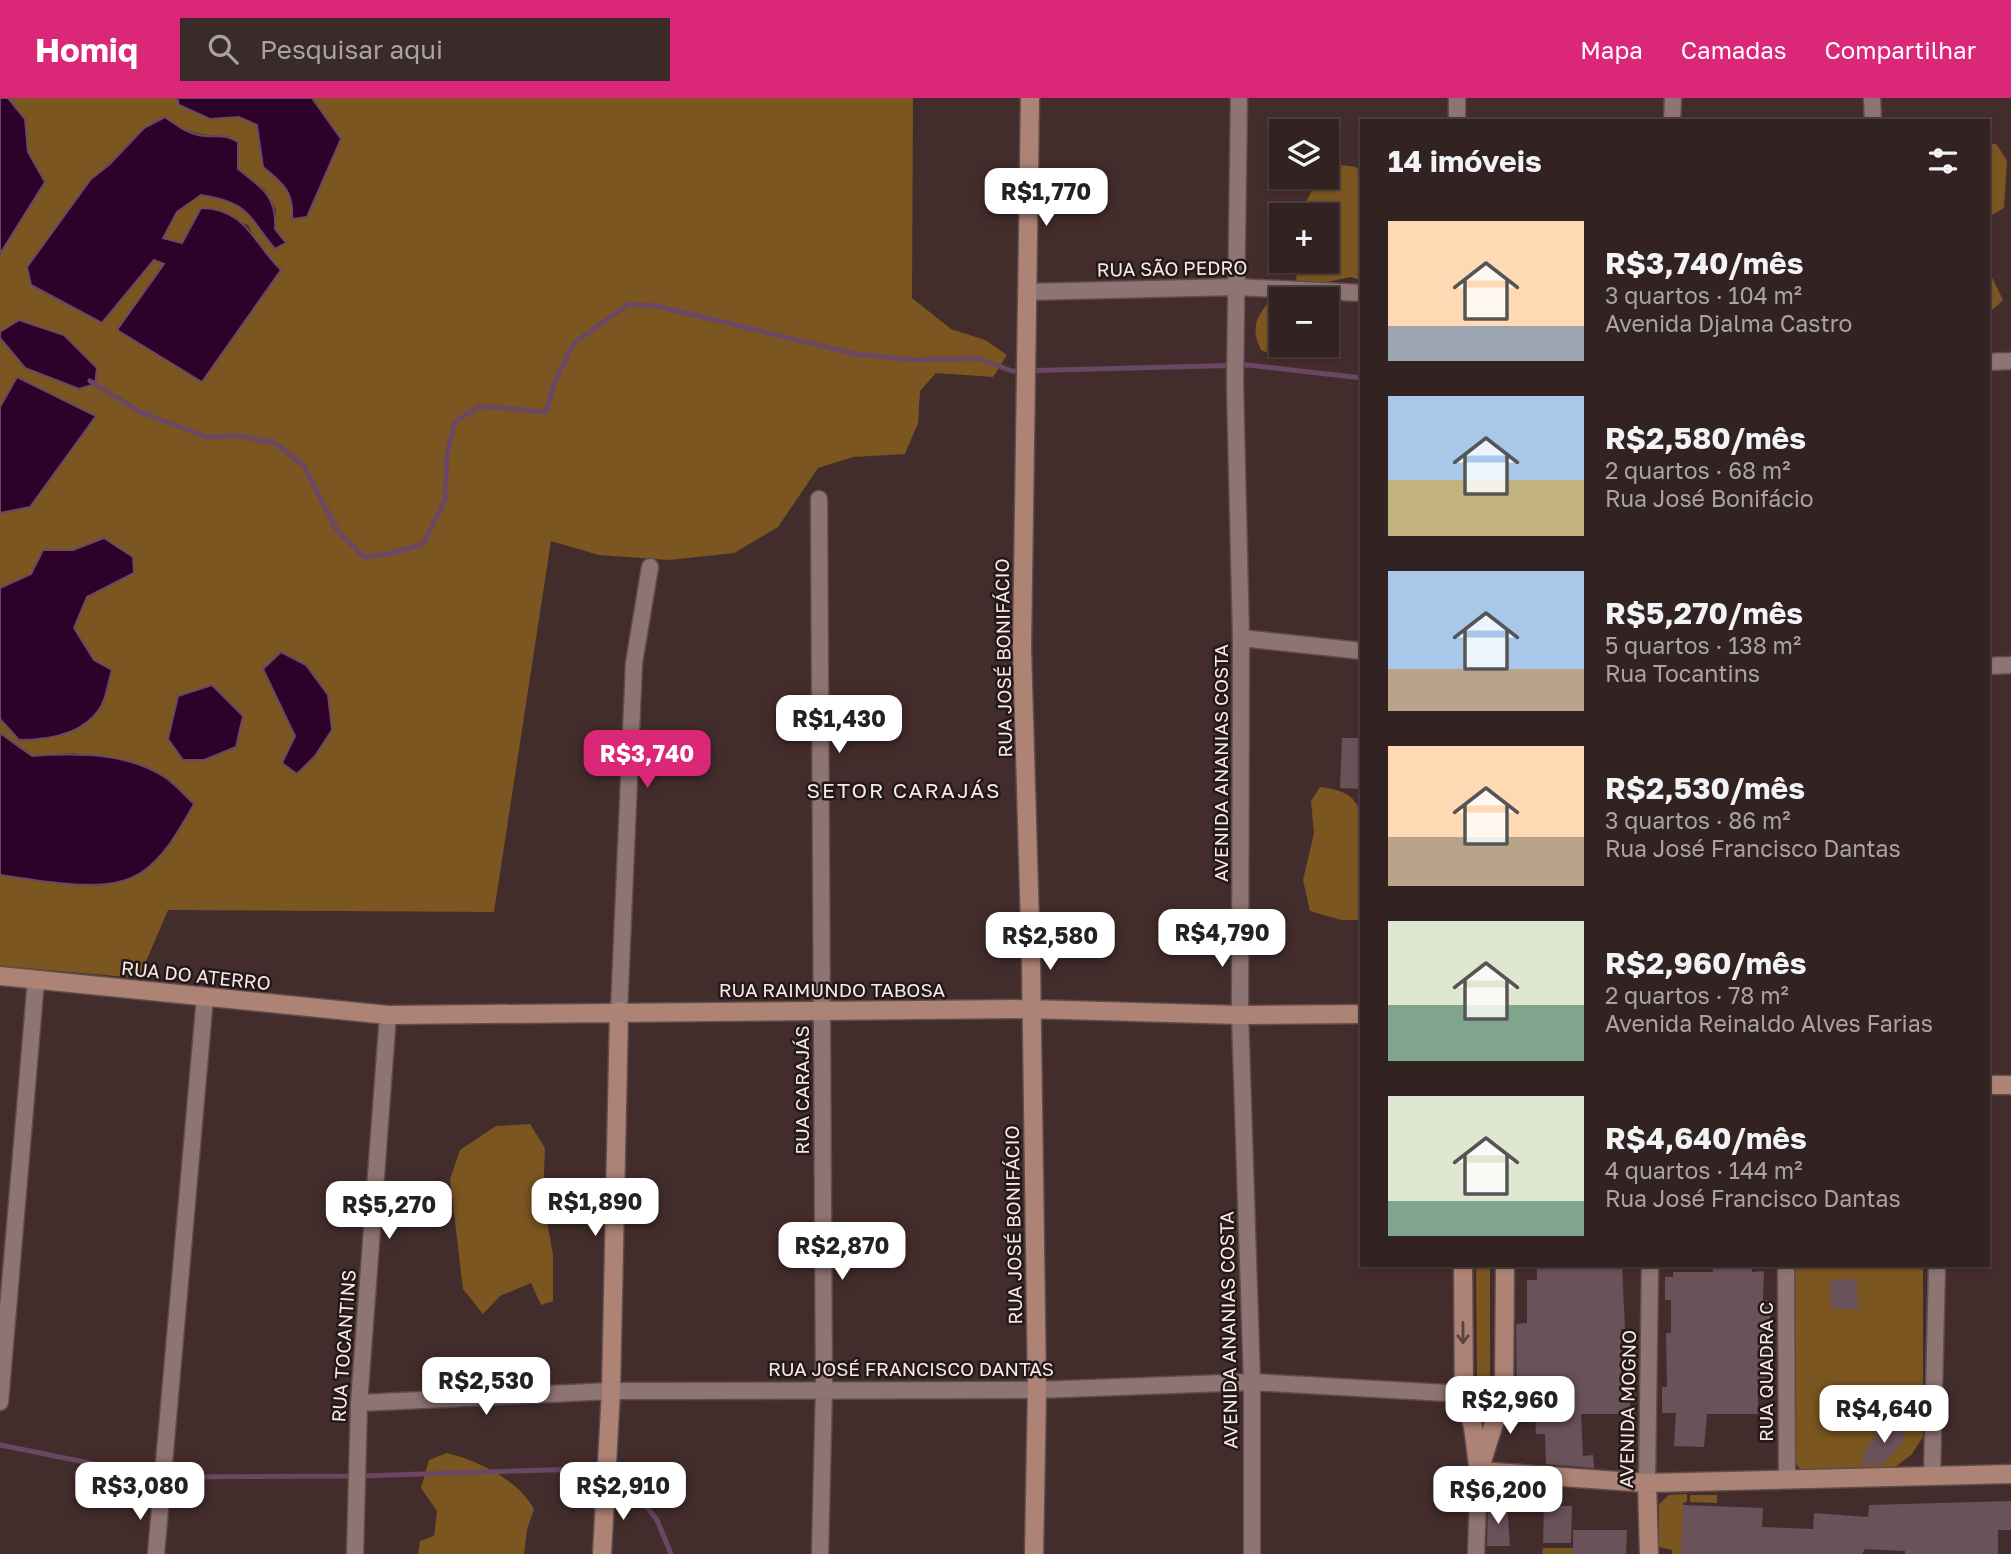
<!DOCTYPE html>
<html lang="pt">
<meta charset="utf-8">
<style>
body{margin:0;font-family:"Golos Text",sans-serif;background:#3a2a2a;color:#f1f3f6;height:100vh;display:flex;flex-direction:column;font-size:26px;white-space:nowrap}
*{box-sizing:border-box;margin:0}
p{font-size:23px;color:#a8a4a5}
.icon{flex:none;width:38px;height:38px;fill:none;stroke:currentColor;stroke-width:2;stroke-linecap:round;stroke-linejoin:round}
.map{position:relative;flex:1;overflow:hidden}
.panel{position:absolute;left:1360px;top:21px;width:630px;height:1148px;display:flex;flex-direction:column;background:#322221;border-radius:0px;box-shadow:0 2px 5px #0004,0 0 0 2px #4d3f3f}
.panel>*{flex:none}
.buttons{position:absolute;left:1269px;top:21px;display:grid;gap:14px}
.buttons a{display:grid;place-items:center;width:70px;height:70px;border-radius:0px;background:#322221;box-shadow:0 2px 5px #0004,0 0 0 2px #4d3f3f;font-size:35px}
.price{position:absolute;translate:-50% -60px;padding:0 16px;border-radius:14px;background:#fff;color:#222;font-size:23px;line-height:46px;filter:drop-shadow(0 2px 4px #0008)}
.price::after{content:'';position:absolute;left:50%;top:42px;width:21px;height:16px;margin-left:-10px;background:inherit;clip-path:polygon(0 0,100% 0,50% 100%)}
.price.current{background:#db2777;color:#fff}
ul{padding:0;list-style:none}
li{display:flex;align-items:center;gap:21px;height:175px;padding:0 28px}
li span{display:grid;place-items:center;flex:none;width:196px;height:140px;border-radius:0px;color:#555}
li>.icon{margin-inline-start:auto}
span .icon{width:84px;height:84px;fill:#fffc;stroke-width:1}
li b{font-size:30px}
h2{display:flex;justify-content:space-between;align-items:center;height:84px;padding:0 28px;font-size:30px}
header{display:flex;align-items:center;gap:42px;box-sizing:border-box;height:98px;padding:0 35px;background:#db2777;color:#fff}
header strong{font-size:33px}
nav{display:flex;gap:38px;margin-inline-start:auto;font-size:24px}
.search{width:490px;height:63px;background:#3a2a2a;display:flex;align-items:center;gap:18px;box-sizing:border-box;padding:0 24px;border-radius:0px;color:#a8a4a5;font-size:26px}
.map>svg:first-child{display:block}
</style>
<header>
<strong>Homiq</strong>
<div class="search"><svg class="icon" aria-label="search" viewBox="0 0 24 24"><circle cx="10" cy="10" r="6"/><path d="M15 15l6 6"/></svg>Pesquisar aqui</div>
<nav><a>Mapa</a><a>Camadas</a><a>Compartilhar</a></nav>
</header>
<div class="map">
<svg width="2011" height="1456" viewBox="0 0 2011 1456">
<rect width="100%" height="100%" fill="#432d2c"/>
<path fill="#7b5620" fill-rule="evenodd" d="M 8,0 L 177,0 L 179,7 L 210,21 L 239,19 L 257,27 L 263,69 C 283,85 294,93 292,120 L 307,119 L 341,41 L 312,0 L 913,0 L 912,200 L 951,231 L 985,242 L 1007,257 L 993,279 L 936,275 L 920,293 L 918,325 L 905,356 L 853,359 L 818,370 L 778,429 L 734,455 L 669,462 L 599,457 L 551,443 L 494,814 L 168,812 L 139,880 L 0,868 L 0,777 L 98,788 L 142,775 L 175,739 L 76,655 L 32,658 L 0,635 L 0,621 L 19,642 L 94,562 L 74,531 L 87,499 L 103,440 L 73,452 L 43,452 L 31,476 L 0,490 L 0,415 L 30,409 L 17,280 L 0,309 L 0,240 L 25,270 L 97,270 L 64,237 L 19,222 L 0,234 L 0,156 L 45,84 L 28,54 L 25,21 ZM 165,20 C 186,34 202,38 228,38 L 238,71 L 264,91 L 276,111 L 275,131 L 286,145 L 265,139 C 249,109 234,103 201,97 L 177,114 L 162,140 L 182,145 L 201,110 L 248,127 L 262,154 L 281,172 L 165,167 L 154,161 L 102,225 L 91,81 C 117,61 135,34 165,20 ZM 295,638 L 297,676 L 282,664 Z
M 1988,46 L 1996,46 L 2007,62 L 2004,110 L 1988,119 Z
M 1341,67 L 1356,69 L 1361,75 L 1361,182 L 1350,179 L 1305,189 L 1296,181 C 1300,163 1310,163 1326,163 L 1326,117 L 1304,117 L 1301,114 L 1313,90 Z
M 1988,171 L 2003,202 L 1988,216 Z
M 1272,200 L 1291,201 L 1281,201 L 1281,247 L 1304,247 L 1288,258 L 1262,253 C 1249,230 1257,218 1272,200 Z
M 1320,689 C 1340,692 1354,695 1361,715 L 1361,822 L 1341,822 L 1310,813 L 1303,782 L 1314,735 L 1311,703 Z
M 530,1026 L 545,1050 L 543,1100 L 553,1157 L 553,1203 L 541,1207 L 531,1185 L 500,1198 L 483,1216 L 463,1191 L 450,1081 L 460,1052 L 496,1028 Z
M 1476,1167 L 1490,1167 L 1490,1283 L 1482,1289 L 1477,1284 Z
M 1794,1167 L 1923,1167 L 1923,1339 L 1911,1357 L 1890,1373 L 1805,1376 L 1796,1366 Z
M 447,1355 C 479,1363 518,1382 534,1411 L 527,1432 L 524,1456 L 418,1456 L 420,1443 L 434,1438 L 437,1413 L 421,1390 L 429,1362 Z
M 1687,1396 L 1687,1404 L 1683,1405 L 1685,1456 L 1672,1456 L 1672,1452 L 1659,1449 L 1659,1406 L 1669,1397 Z
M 1690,1397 L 1717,1397 L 1717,1405 L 1690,1404 Z
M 1543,1450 L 1573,1450 L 1573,1456 L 1542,1456 Z"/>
<path fill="#2d012a" stroke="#6a4763" stroke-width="2" d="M 0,0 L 8,0 L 25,21 L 28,54 L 45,84 L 0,156 Z
M 177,0 L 312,0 L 341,41 L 307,119 L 292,121 C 294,94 283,85 263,69 L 257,27 L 239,19 L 210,21 L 179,7 Z
M 165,19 C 177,28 190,37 205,38 C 219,39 226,36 238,44 L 238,71 C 262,90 277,98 275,131 L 286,145 L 275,151 C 247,117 250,105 201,97 L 177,114 L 163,140 L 182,145 L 201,110 C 247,111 252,144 281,172 L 202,284 L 117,232 L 164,166 L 154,162 L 102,225 L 31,187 L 27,169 L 91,81 L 110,66 L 144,30 Z
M 19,222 L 64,237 L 97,270 L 95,286 L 79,291 L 25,270 L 0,240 L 0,234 Z
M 17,279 L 96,318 L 30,409 L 0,415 L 0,309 Z
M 104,440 L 133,459 L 134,475 L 87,499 L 74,530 L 94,562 L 112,572 C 108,583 107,600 100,610 C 83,637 48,642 19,642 L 0,621 L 0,490 L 31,476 L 43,452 L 73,452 Z
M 281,554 L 306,567 L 328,597 L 332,632 L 315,658 L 297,676 L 282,665 L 295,638 L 263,571 Z
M 212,587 L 243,618 L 236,649 L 204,662 L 183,662 L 168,641 L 178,598 Z
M 0,635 L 32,658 C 75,655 128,654 166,680 C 176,687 185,698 194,706 C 181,729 165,759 142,774 C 108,798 39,782 0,777 Z"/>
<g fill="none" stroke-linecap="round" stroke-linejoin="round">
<path stroke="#6a4763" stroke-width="5" d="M 90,283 L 140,314 L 207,339 L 239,338 L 275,345 L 304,368 L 337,432 L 364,459 L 389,456 L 423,446 L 445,402 L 447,357 L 455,324 L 479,308 L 546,314 L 554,285 L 574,245 L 629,206 L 657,208 L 855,256 L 916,262 L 977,260 L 1012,273 L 1249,267 L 1362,280
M 0,1347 L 159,1379 L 359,1378 L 582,1371 L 629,1386 L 657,1422 L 671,1456"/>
</g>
<path fill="#6a525a" d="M 1342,640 L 1362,640 L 1362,691 L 1340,690 Z
M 1537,1167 L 1622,1167 L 1625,1231 L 1621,1231 L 1621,1298 L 1630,1298 L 1630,1316 L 1581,1316 L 1583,1358 L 1593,1357 L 1594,1370 L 1546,1366 L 1545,1336 L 1536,1336 L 1535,1318 L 1517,1318 L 1516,1226 L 1527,1225 L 1527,1182 L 1537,1182 Z
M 1713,1167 L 1752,1167 L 1752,1174 L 1764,1173 L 1763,1202 L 1771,1202 L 1767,1286 L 1758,1286 L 1758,1316 L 1707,1316 L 1704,1349 L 1674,1348 L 1676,1315 L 1662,1315 L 1662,1289 L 1667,1289 L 1666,1235 L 1671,1235 L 1671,1202 L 1665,1202 L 1665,1179 L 1673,1179 L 1673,1174 L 1713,1174 Z
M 1857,1181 L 1858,1211 L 1831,1211 L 1830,1182 Z
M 1904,1321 L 1903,1344 L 1882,1367 L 1862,1368 L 1864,1354 L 1876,1336 Z
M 2011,1403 L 2011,1432 L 1998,1432 L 1998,1456 L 1905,1456 L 1905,1453 L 1865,1451 L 1862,1456 L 1681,1456 L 1683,1407 L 1763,1410 L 1762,1429 L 1813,1431 L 1814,1415 L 1868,1419 L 1869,1407 Z
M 1488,1406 L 1507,1406 L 1510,1448 L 1487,1448 Z
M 1544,1408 L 1572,1408 L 1571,1445 L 1543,1445 Z
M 1573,1432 L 1627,1432 L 1626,1456 L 1573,1456 Z"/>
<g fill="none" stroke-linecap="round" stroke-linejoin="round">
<g stroke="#5f4c4b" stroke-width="19">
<path id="street" d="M 1239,0 L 1235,286 L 1241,540 L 1240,917 L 1252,1284 L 1252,1456
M 1872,0 L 1873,23
M 1457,23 L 1457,0
M 1672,23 L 1673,0
M 1026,194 L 1236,189 L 1362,195
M 1988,264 L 2011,263
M 819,401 L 824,1291 L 820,1456
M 1241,540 L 1362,553
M 1988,568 L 2011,567
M 619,913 L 634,565 L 650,469
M 1786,1167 L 1787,1381
M 0,1304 L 36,882
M 359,1305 L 611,1293 L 1037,1292 L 1252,1284 L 1464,1296
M 1932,1378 L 1937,1167
M 1647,1385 L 1650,1167
M 156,1456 L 205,899
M 355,1456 L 359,1305 L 388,917
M 1476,1456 L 1479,1373"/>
</g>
<g stroke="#5f4c4b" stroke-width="21">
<path id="secondary" d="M 1030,0 L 1022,550 L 1031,863 L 1037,1292 L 1034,1456
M 0,878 L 388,917 L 1030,911 L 1240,917 L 1362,916
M 1988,987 L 2011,987
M 1463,1167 L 1464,1296 L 1473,1305 L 1483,1308 L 1504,1291 L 1505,1167
M 1464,1296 L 1473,1329 L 1478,1367
M 1479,1373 L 1647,1385 L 2011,1376
M 1479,1373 L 1504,1293
M 1647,1385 L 1649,1456
M 602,1456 L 611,1293 L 619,913"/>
</g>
<use href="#street" stroke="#8e7472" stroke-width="16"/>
<use href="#secondary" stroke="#ad8375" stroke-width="18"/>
</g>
<defs><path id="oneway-shaft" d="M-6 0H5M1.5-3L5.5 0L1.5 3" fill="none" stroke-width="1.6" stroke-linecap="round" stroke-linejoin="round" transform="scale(1.75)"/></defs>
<use stroke="#5a433d" href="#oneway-shaft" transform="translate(1463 1235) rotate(90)"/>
<g text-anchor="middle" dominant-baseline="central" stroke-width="5" stroke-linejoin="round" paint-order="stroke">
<g font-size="19" fill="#f9eae8" stroke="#231918">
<text transform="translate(1172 170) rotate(-1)">RUA SÃO PEDRO</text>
<text transform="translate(1003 560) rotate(-91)">RUA JOSÉ BONIFÁCIO</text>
<text transform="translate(1220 665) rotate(-90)">AVENIDA ANANIAS COSTA</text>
<text transform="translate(196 877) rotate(6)">RUA DO ATERRO</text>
<text x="832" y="891">RUA RAIMUNDO TABOSA</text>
<text transform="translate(801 992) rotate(-90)">RUA CARAJÁS</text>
<text transform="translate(1013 1127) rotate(-91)">RUA JOSÉ BONIFÁCIO</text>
<text transform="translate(1228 1232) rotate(-91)">AVENIDA ANANIAS COSTA</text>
<text transform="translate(343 1248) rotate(-86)">RUA TOCANTINS</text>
<text x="911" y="1270">RUA JOSÉ FRANCISCO DANTAS</text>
<text transform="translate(1765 1274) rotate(-90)">RUA QUADRA C</text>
<text transform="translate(1627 1311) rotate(-89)">AVENIDA MOGNO</text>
</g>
<g font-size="21" letter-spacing="2" fill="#f9eae8" stroke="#231918">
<text x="904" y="692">SETOR CARAJÁS</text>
</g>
</g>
</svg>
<div class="buttons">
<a><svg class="icon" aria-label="layers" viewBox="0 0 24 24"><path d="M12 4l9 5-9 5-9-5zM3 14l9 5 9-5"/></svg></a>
<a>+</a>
<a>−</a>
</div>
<b class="price" style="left:1046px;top:130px">R$1,770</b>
<b class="price" style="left:839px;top:657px">R$1,430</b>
<b class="price current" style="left:647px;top:692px">R$3,740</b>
<b class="price" style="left:1222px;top:871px">R$4,790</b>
<b class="price" style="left:1050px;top:874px">R$2,580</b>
<b class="price" style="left:595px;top:1140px">R$1,890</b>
<b class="price" style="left:389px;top:1143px">R$5,270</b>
<b class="price" style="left:842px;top:1184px">R$2,870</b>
<b class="price" style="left:486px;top:1319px">R$2,530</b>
<b class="price" style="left:1510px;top:1338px">R$2,960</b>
<b class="price" style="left:1884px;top:1347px">R$4,640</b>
<b class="price" style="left:140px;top:1424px">R$3,080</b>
<b class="price" style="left:623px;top:1424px">R$2,910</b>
<b class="price" style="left:1498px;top:1428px">R$6,200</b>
<section class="panel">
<h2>14 imóveis<svg class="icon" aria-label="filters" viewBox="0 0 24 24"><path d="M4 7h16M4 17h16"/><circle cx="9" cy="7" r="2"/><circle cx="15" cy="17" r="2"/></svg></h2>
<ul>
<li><span style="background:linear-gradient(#ffd9b3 75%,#9aa5b1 0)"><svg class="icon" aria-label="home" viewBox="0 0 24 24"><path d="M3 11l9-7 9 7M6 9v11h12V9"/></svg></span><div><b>R$3,740/mês</b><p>3 quartos · 104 m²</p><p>Avenida Djalma Castro</p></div></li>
<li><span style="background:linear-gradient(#a9c7e8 60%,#c2b280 0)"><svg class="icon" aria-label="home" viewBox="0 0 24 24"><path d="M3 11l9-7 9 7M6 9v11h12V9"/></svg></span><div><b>R$2,580/mês</b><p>2 quartos · 68 m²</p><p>Rua José Bonifácio</p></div></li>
<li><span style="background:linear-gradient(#a9c7e8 70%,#b9a48a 0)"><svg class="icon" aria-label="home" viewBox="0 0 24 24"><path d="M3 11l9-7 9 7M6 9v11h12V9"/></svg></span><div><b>R$5,270/mês</b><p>5 quartos · 138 m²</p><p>Rua Tocantins</p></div></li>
<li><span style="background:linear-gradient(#ffd9b3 65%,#b9a48a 0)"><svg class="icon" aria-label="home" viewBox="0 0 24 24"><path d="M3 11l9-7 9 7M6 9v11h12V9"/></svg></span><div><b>R$2,530/mês</b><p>3 quartos · 86 m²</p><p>Rua José Francisco Dantas</p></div></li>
<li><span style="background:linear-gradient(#dfe7d0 60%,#7fa58c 0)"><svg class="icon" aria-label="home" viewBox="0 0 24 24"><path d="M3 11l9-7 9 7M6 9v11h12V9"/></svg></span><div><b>R$2,960/mês</b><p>2 quartos · 78 m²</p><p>Avenida Reinaldo Alves Farias</p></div></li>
<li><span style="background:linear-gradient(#dfe7d0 75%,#7fa58c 0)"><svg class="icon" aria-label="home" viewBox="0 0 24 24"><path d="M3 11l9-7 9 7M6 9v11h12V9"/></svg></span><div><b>R$4,640/mês</b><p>4 quartos · 144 m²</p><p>Rua José Francisco Dantas</p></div></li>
</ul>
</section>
</div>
